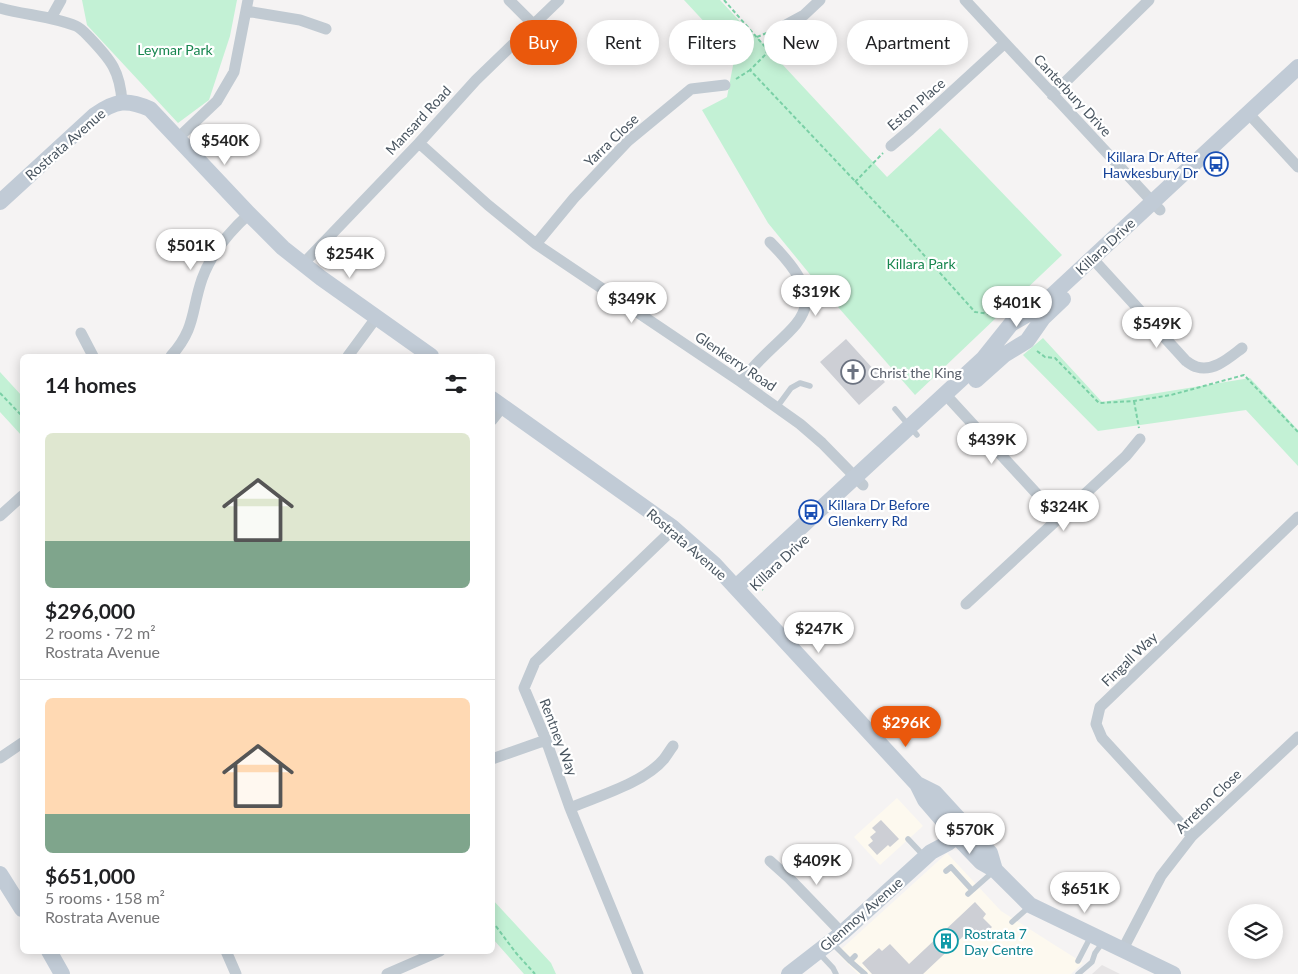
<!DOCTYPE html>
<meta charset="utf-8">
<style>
body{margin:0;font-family:Lato,sans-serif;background:#f2f2f2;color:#202124;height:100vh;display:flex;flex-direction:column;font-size:19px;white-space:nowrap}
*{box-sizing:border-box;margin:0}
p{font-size:16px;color:#757577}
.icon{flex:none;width:28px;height:28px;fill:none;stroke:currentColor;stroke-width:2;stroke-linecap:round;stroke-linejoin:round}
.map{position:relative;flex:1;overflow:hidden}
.panel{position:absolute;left:20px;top:354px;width:475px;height:600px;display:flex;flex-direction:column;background:#fff;border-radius:8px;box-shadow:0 2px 12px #0003}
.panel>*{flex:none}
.banner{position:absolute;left:510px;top:20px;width:475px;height:45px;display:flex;gap:10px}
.buttons{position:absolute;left:1228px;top:904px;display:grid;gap:10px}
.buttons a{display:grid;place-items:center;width:55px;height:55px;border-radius:50%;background:#fff;box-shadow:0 2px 12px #0003;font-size:25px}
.price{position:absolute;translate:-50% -42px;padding:0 11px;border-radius:18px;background:#fff;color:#222;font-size:16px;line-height:32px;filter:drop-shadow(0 1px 2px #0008)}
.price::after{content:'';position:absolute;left:50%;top:30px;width:15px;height:11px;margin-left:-8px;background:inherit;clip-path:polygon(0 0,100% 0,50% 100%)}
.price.selected{background:#ea580c;color:#fff}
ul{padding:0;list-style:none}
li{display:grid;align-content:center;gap:10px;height:265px;padding:0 25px}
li+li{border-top:1px solid #e0e0e0}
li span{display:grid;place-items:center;height:155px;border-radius:8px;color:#555}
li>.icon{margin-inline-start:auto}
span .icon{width:90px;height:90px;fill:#fffc;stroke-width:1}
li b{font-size:21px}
h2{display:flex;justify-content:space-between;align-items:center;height:60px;padding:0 25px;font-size:21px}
.chip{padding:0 18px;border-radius:22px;background:#fff;box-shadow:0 2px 12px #0003;font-size:18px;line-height:45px}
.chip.selected{background:#ea580c;color:#fff}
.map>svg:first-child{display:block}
</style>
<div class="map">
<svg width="1298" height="974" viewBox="0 0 1298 974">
<rect width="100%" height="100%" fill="#f5f3f3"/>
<path fill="#fdf9ef" d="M 897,798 L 923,826 L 880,865 L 854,837 Z
M 947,853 L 1001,911 L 1083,963 L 1071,974 L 858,974 L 837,953 Z"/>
<path fill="#e6e4e5" d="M 1102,965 L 1120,974 L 1092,974 Z"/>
<path fill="#c3f1d5" d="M 82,0 L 237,0 L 230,36 L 209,100 L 178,123 L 87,25 Z
M 684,0 L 720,0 L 748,30 L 757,37 L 887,177 L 940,128 L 1062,255 L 915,395 L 817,283 L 768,223 L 702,110 L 727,97 L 735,55 Z
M 1043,338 L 1102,402 L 1250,378 L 1298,430 L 1298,466 L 1246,410 L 1098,431 L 1023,355 Z
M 0,372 L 22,396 L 22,436 L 0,412 Z
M 492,899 L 551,963 L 556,974 L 524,974 L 493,939 Z"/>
<path fill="#cdcfd5" d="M 846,339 L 885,382 L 859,405 L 820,362 Z
M 881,820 L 899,839 L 890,847 L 888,845 L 877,855 L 868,845 L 873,841 L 870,837 L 876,832 L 872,828 Z
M 975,902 L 986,914 L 983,918 L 992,927 L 981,938 L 972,928 L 923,974 L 872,974 L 862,963 L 879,948 L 882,951 L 890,944 L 909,964 Z"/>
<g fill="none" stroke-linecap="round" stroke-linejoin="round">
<path stroke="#7ad0a6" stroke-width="2" stroke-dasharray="4 2.5" stroke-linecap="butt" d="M 724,0 L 767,49 L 766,54 L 750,70 L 905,234 L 975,312 L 1000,315
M 757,37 L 769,32
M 736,79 L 750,70
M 855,182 L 883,153
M 1037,351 L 1045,357 L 1055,358 L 1099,403 L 1134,401 L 1171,395 L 1244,375 L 1298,432
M 0,393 L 22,416
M 1134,401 L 1139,428
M 757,586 L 763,590
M 492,921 L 516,953 L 535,974"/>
<path stroke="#c1cad2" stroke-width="5.5" d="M 777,407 L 791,388 L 800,383 L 810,386
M 895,409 L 917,435
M 908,839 L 924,856
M 946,871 L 951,867 L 972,890
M 968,894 L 994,871
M 1012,922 L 1029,907
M 832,943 L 850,961 L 855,956
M 819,953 L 833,968 L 836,974
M 850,961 L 865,974
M 1078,961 L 1091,936
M 1078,974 L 1092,962 L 1095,953 L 1103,942"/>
<path stroke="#c1cad2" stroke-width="11" d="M 509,0 L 533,24
M 965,0 L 1160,210
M 0,8 C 25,15 51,16 76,26 C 81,28 86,34 90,38 C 111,60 120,71 122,102
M 246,11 L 300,20 L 326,29
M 51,18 L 61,0
M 780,28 L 804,15 L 820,0
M 1052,95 L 1149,0
M 1248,113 L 1298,167
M 178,138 L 217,101 L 234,72 L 248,0
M 419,143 L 488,205 L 536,244 L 741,382 L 800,424 L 822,443 L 863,485
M 891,146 L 910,130 L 1005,43
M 536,244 L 574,198 L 628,141 L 691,89 L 725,85
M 1092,258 L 1186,361 C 1189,363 1193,366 1197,367 C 1214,372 1230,357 1242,348
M 303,264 L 419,143 L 476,80 L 559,0
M 81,333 L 93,356
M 171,356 C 196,328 191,311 202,279 C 211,254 229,232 249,214
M 348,356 L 376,318
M 741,382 C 784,323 846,318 770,242
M 945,394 L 1059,518
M 492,420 L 503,406
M 0,516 L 22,496
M 966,604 L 1126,456 L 1140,439
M 0,758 L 22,743
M 492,759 L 546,740
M 570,808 C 598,796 644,783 664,759 C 667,755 670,750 673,746
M 1192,836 L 1102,738 L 1096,724 L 1100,707 L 1298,517
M 770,861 L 789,878 L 842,933
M 1123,949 L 1161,876 L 1192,836 L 1298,737
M 226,951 L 236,974
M 387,974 L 440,951
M 638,974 L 570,808 L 546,740 L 524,688 L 535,662 L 666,536 L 672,527"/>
<path stroke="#c1cbd6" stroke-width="16" d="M 0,202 L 95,115 C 116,100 127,99 150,109 L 249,214 L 283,248 L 321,278 L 431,356
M 976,380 L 1004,355 L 1027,341 L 1043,318 L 1063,299
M 492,399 L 672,527 L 714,564 L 917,784 L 925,800 L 957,837 L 981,862 L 995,870 L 1030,905 L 1173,974
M 736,587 L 983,359 L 1011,324 L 1035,310 L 1046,301 L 1298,67
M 917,784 L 935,793 L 990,853 L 995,870
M 0,874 L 22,909
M 49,951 L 62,974
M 789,974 L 842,933 L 931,852 L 948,843 L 967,828"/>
</g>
<defs>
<g id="bus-ring" transform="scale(1.25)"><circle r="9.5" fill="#fff" stroke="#1a4fb4" stroke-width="1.5"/><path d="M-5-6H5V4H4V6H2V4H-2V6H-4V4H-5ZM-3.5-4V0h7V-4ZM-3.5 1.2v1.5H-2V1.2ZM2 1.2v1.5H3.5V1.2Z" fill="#1a4fb4"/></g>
<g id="church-ring" transform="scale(1.25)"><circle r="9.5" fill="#fff" stroke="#6b7280" stroke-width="1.5"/><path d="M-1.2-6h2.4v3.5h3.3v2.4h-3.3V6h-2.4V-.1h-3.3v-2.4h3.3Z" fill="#6b7280"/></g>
<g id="building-ring" transform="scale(1.25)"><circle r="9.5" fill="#fff" stroke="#0f9aa8" stroke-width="1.5"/><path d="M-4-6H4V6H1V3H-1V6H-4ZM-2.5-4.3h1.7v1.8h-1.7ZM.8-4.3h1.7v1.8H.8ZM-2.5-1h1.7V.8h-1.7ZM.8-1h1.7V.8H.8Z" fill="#0f9aa8"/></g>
</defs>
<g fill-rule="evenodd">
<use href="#bus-ring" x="1216" y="164"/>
<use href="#church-ring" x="853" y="372"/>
<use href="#bus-ring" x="811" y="512"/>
<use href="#building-ring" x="946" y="941"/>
</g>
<g text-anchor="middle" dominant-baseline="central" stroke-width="4.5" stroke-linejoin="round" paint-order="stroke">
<g font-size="14" fill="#17864f" stroke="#fff">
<text x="175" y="49">Leymar Park</text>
<text x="921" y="263">Killara Park</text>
</g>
<g font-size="14" fill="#4a5661" stroke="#fff">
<text transform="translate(1073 95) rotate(47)">Canterbury Drive</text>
<text transform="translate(916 104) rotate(-41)">Eston Place</text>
<text transform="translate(418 120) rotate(-47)">Mansard Road</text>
<text transform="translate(611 140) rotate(-44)">Yarra Close</text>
<text transform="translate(65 144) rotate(-41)">Rostrata Avenue</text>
<text transform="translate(1105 246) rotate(-43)">Killara Drive</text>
<text transform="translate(736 361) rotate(34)">Glenkerry Road</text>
<text transform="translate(687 544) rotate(41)">Rostrata Avenue</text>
<text transform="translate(779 562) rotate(-43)">Killara Drive</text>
<text transform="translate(1129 659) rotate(-44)">Fingall Way</text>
<text transform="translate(559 737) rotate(69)">Rentney Way</text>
<text transform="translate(1208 801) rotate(-44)">Arreton Close</text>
<text transform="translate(861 914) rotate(-41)">Glenmoy Avenue</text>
</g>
<g font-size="14" fill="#164399" stroke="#fff" text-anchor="end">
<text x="1198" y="156">Killara Dr After<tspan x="1198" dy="16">Hawkesbury Dr</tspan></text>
<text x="828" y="504" text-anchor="start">Killara Dr Before<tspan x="828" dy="16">Glenkerry Rd</tspan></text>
</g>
<g font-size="14" fill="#5b616d" stroke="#fff" text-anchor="start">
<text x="870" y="372">Christ the King</text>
</g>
<g font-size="14" fill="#0d838f" stroke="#fff" text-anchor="start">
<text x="964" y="933">Rostrata 7<tspan x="964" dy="16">Day Centre</tspan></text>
</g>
</g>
</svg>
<div class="buttons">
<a><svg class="icon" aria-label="layers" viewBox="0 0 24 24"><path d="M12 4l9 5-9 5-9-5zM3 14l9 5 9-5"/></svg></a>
</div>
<b class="price" style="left:225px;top:166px">$540K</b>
<b class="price" style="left:191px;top:271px">$501K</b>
<b class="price" style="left:350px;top:279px">$254K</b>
<b class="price" style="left:816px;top:317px">$319K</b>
<b class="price" style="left:632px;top:324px">$349K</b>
<b class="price" style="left:1017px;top:328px">$401K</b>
<b class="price" style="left:1157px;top:349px">$549K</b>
<b class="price" style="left:992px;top:465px">$439K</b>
<b class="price" style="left:1064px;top:532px">$324K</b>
<b class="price" style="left:819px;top:654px">$247K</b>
<b class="price selected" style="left:906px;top:748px">$296K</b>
<b class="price" style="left:970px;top:855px">$570K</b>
<b class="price" style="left:817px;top:886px">$409K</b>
<b class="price" style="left:1085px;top:914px">$651K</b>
<div class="banner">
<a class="chip selected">Buy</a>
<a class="chip">Rent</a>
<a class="chip">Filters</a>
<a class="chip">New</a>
<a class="chip">Apartment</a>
</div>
<section class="panel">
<h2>14 homes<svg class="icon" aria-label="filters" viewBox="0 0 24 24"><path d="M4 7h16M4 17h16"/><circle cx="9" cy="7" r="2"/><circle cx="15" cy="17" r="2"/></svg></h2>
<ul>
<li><span style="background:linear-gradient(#dfe7d0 70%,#7fa58c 0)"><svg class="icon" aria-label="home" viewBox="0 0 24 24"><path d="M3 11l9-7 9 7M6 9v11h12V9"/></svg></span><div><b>$296,000</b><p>2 rooms · 72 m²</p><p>Rostrata Avenue</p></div></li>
<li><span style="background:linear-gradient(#ffd9b3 75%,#7fa58c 0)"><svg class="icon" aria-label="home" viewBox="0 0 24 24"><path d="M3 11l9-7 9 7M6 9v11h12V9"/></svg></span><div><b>$651,000</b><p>5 rooms · 158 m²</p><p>Rostrata Avenue</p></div></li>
</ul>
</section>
</div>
